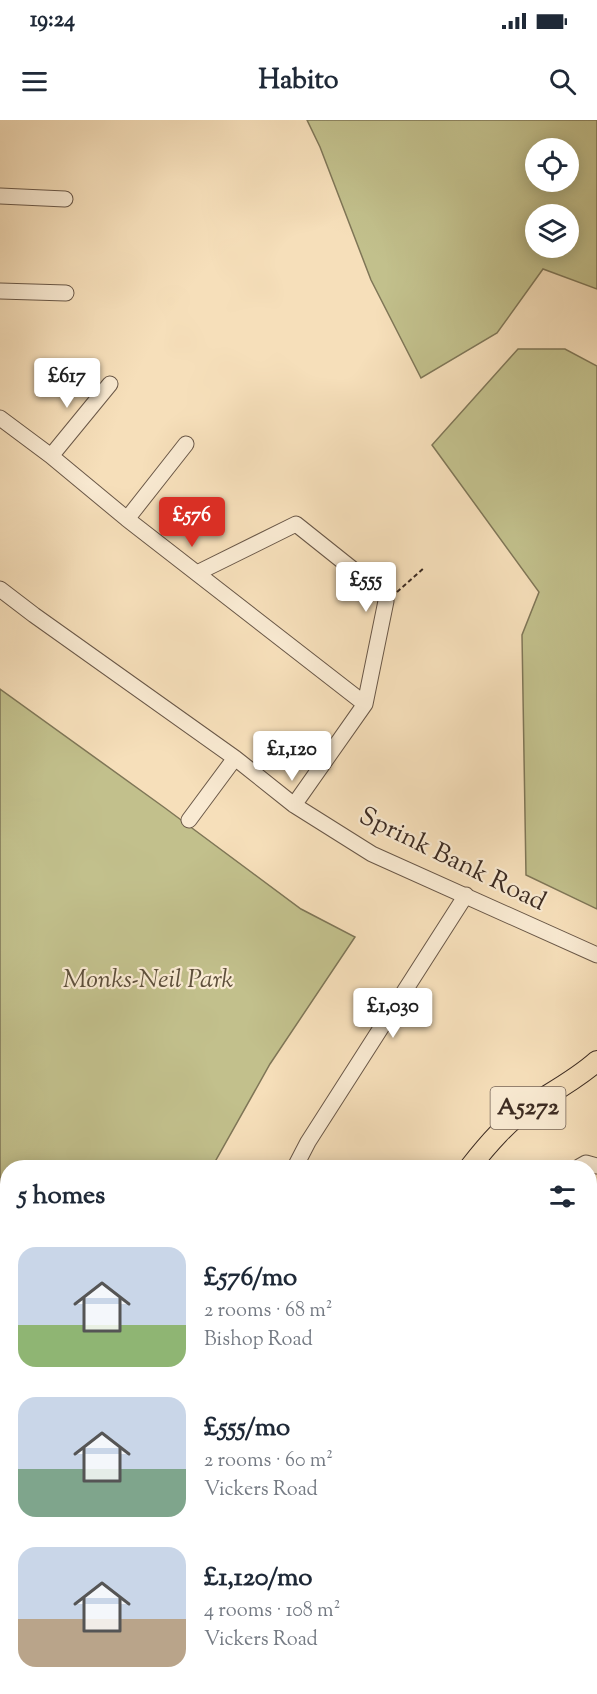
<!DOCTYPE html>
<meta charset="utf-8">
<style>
body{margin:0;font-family:"Sorts Mill Goudy",serif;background:#f2f2f3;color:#1f2937;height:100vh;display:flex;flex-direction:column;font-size:22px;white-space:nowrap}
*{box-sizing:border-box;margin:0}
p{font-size:20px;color:#747a83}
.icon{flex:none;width:33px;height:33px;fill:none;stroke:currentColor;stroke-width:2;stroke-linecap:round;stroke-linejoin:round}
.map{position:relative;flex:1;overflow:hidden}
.panel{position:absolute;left:0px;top:1040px;width:597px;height:536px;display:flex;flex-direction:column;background:#fff;border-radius:24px 24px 0 0;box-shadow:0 3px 15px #0003}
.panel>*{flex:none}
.controls{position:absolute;left:525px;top:18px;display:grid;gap:12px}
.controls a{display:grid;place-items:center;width:54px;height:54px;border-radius:50%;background:#fff;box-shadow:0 3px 15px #0003;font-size:30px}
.price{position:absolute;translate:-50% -51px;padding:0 14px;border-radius:6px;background:#fff;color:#222;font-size:20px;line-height:39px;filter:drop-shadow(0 2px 3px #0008)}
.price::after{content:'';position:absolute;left:50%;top:36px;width:18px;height:14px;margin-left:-9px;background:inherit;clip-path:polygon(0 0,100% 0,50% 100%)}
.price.active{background:#d93025;color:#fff}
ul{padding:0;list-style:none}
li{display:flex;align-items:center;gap:18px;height:150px;padding:0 18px}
li span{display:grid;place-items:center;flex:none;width:168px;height:120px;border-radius:18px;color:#555}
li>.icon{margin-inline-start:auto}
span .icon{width:72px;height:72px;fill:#fffc;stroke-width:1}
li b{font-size:26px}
h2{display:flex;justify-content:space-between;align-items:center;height:72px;padding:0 18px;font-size:26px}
.status{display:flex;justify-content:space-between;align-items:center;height:42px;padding:0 30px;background:#fff;direction:ltr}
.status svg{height:16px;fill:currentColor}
header{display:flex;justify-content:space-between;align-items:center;height:78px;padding:0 18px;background:#fff;font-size:27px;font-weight:700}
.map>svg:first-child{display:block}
</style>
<div class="status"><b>19:24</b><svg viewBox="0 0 49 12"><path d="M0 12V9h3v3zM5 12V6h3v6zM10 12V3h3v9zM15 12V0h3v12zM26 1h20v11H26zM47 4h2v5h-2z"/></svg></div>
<header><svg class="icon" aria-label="menu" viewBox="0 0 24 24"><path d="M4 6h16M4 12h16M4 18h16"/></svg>Habito<svg class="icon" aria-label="search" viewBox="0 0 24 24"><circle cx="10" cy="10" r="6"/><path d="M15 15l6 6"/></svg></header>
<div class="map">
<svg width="597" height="1574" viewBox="0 0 597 1574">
<rect width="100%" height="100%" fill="#f6dfba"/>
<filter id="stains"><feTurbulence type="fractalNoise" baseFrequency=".00333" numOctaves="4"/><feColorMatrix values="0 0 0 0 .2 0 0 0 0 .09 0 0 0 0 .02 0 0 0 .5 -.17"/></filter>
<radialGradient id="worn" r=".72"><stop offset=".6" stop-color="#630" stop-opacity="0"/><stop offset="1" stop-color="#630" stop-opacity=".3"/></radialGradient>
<path fill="#c2c08c" stroke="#7f7657" stroke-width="1.5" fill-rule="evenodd" d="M 307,0 L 597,0 L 597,169 L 543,149 L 497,213 L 421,258 L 371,160 L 320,27 ZM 568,28 L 568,62 L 536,62 L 536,28 ZM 568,94 L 568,128 L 536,128 L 536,94 Z
M 518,229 L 565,229 L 597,246 L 597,789 L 526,755 L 522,515 L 539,472 L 432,325 Z
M 0,569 L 165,688 L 301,789 L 355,817 L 270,944 L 212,1047 L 8,1047 L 7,1210 L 0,1205 Z
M 238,1568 L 273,1568 L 292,1574 L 236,1574 Z"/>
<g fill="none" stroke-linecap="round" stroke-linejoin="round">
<g stroke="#6a5848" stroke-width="17">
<path id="minor" d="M 0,76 L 65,79
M 0,171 L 66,173
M 0,298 L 51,336 L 127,399 L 365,584
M 51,336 L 110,264
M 127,399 L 186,324
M 197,453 L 296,404 L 385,475 L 386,481 L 365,584 L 294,685
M 0,469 L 34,495 L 235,638 L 294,685 L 372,734 L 597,835
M 189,700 L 235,638
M 295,1047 L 308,1022 L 466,775
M 579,1047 L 586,1043 L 597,1046
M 590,1137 L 597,1140
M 0,1290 L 8,1278
M 0,1441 L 8,1440
M 0,1567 L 8,1554
M 38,1568 L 39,1574
M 309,1568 L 328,1574
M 583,1568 L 584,1574
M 420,1574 L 422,1568"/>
</g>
<g stroke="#3c2b22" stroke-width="22">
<path id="major" d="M 470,1047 C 488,1024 507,1002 532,985 C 554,971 577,959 597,941
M 208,1574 L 212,1568"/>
</g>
<path stroke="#3c2b22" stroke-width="2" stroke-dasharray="4.5 3" stroke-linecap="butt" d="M 397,472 L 424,448
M 0,1125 L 8,1126
M 0,1169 L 8,1182
M 590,1469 L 597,1472
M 590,1511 L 597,1511
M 590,1514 L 597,1517"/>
<use href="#minor" stroke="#f9ead2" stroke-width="15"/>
<use href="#major" stroke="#f6dfba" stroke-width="20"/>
</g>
<g text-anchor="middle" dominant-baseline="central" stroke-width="4.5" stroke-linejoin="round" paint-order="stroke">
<rect fill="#f9ead2" stroke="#756457" stroke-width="1.5" x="490.5" y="967" width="75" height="42" rx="4.5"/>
<g font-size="24" font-weight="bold" fill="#3c2b22">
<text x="528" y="988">A5272</text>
</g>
<g font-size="26" fill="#3c2b22" stroke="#f9ead2">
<text transform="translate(452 740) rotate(26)">Sprink Bank Road</text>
</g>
<g font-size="26" font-style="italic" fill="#5e503c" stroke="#f9ead2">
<text x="148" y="860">Monks-Neil Park</text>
</g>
</g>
<rect width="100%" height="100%" filter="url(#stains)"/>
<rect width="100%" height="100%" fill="url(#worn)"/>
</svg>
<div class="controls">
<a><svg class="icon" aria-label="locate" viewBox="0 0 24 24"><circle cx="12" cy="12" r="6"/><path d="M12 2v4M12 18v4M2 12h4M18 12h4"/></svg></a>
<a><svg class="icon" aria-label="layers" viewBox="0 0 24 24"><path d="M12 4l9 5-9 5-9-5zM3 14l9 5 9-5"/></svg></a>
</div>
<b class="price" style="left:67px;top:289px">£617</b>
<b class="price active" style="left:192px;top:428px">£576</b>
<b class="price" style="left:366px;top:493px">£555</b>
<b class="price" style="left:292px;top:662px">£1,120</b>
<b class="price" style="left:393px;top:919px">£1,030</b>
<section class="panel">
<h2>5 homes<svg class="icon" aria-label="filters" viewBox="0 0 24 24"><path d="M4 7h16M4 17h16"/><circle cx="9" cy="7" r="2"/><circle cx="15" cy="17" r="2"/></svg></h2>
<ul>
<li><span style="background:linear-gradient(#c9d6e8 65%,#8fb573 0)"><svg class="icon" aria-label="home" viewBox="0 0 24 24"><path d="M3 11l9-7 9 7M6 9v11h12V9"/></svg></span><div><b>£576/mo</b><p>2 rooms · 68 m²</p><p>Bishop Road</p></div></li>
<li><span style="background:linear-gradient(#c9d6e8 60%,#7fa58c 0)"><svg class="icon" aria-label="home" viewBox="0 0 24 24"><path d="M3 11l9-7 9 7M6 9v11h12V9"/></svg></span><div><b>£555/mo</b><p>2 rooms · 60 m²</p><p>Vickers Road</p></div></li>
<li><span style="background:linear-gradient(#c9d6e8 60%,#b9a48a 0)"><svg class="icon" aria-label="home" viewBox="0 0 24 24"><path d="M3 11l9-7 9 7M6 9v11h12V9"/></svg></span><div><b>£1,120/mo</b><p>4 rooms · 108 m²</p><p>Vickers Road</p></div></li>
</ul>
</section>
</div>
